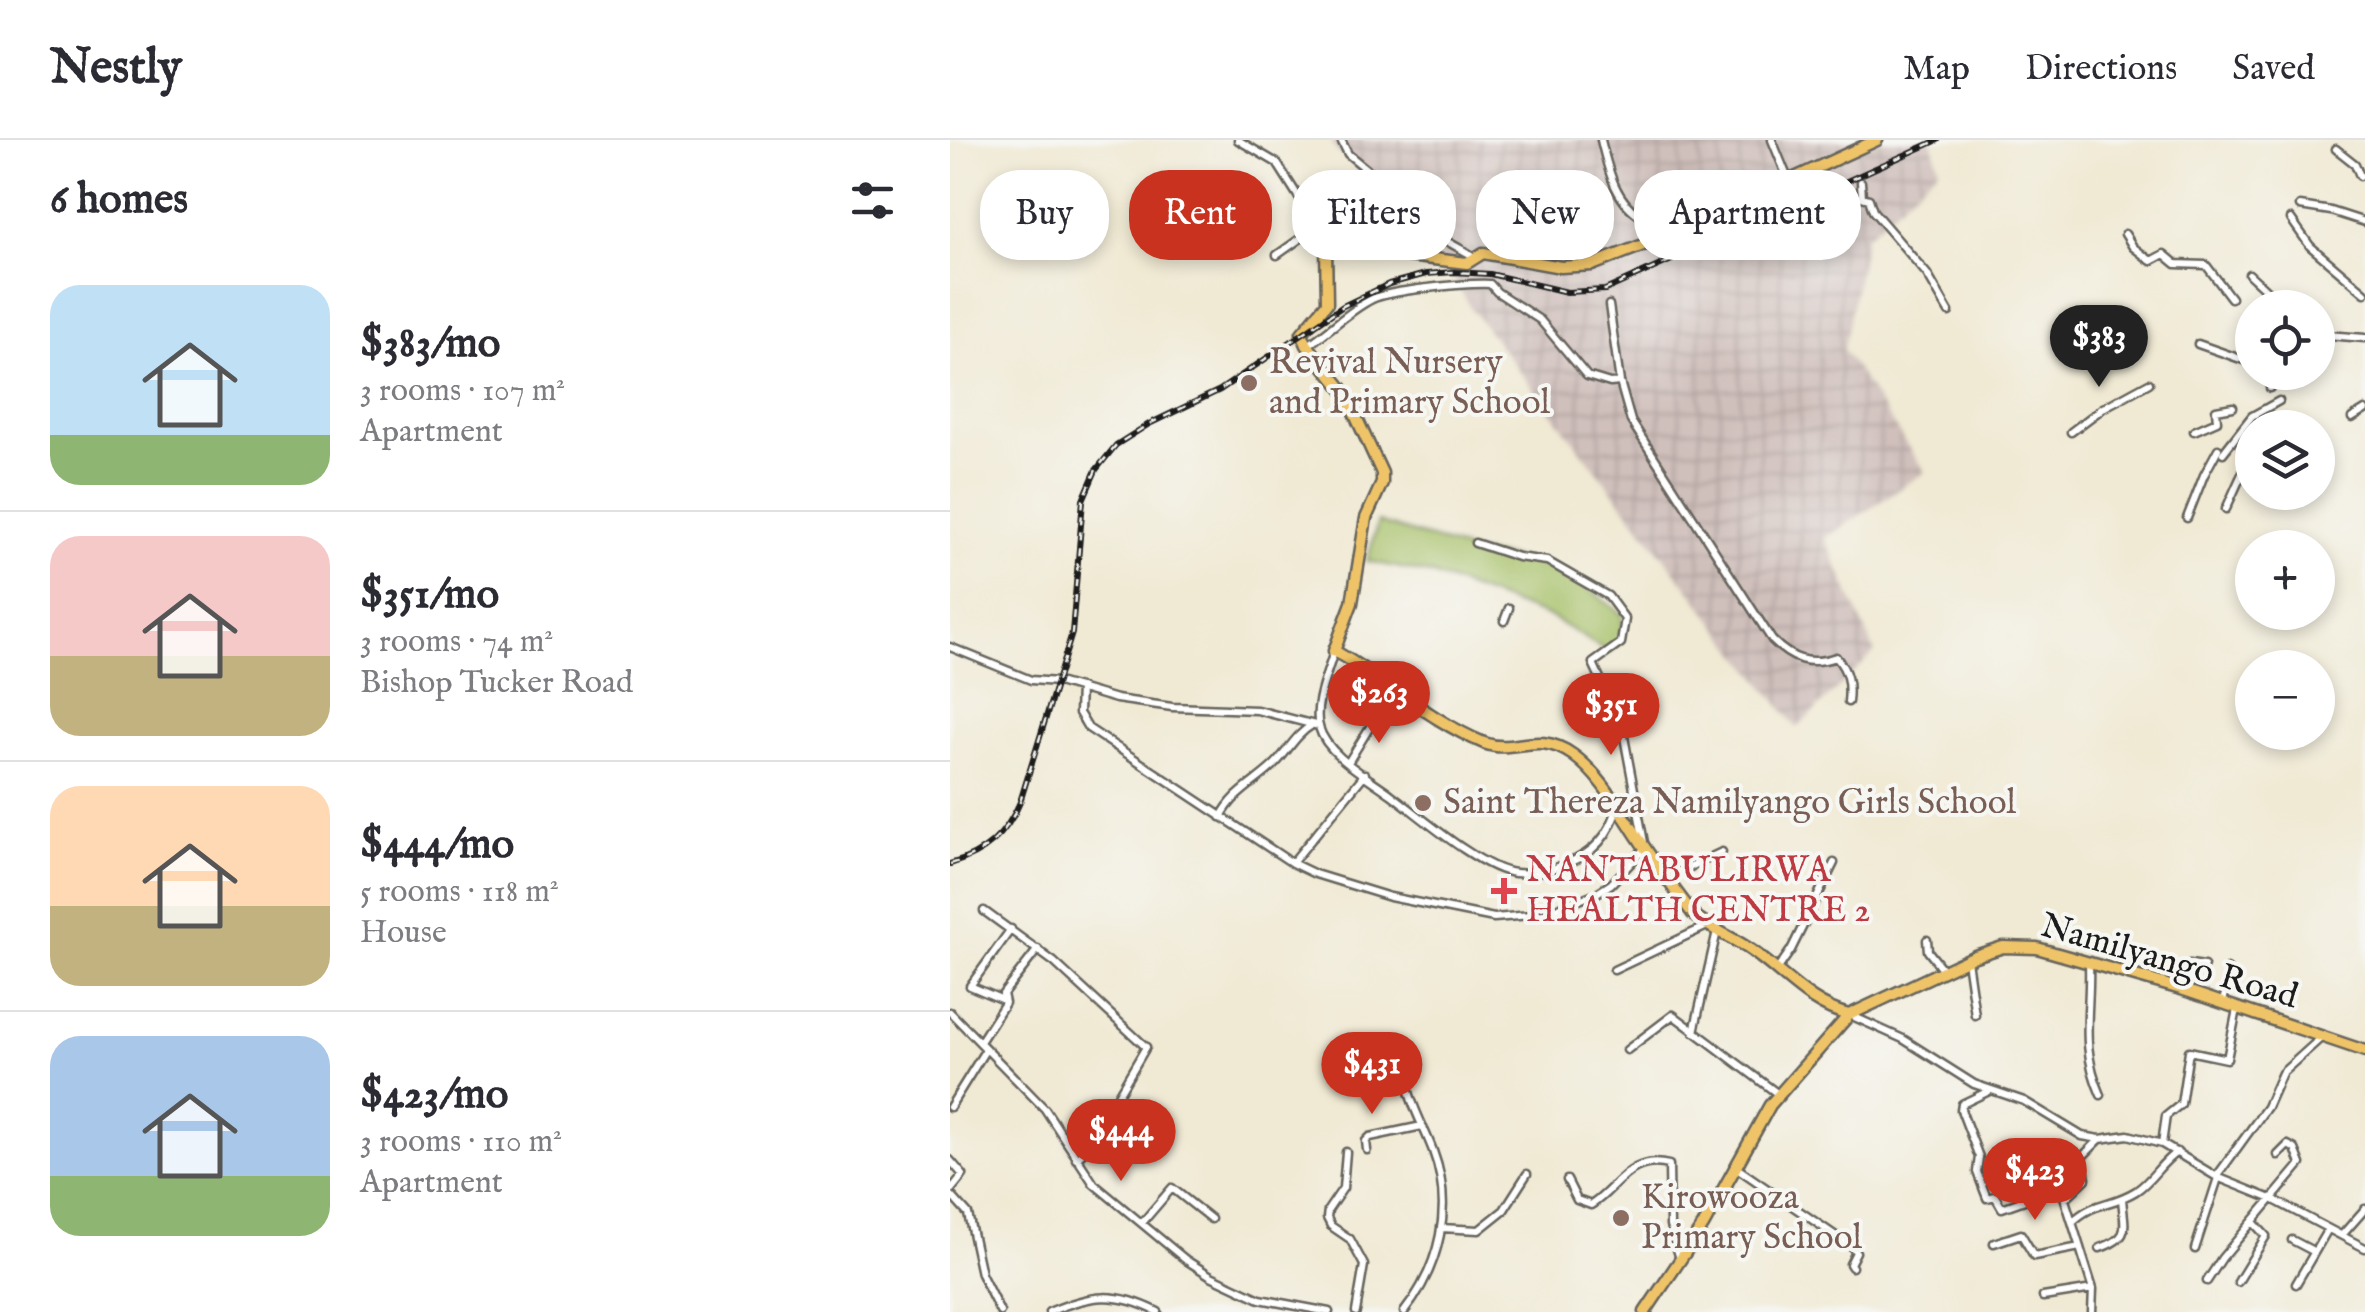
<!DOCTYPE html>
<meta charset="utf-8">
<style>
body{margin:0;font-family:"IM FELL English",serif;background:#f7f7f7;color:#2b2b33;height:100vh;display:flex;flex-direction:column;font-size:38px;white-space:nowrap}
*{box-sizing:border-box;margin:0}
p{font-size:32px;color:#7c7c81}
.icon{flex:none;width:55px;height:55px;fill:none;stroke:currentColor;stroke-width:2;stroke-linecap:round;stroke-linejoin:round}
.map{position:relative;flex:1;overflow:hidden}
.sheet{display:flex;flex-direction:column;background:#fff;width:950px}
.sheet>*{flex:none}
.banner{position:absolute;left:30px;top:30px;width:950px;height:90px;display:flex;gap:20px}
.fabs{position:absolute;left:1285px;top:150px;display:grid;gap:20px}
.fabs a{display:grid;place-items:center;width:100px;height:100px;border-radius:50%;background:#fff;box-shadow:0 5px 15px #0003;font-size:50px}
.price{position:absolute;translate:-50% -85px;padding:0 22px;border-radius:35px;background:#c8321e;color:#fff;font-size:32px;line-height:65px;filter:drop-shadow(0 2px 5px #0008)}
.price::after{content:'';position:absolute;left:50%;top:60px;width:30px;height:22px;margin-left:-15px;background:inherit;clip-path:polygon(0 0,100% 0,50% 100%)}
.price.current{background:#222;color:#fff}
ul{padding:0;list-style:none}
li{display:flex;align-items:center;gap:30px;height:250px;padding:0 50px}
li+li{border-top:2px solid #e1e1e2}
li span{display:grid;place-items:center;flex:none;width:280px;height:200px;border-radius:30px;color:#555}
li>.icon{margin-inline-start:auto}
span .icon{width:120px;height:120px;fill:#fffc;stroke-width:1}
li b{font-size:42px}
h2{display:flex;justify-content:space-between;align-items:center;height:120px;padding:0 50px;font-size:42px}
.pill{padding:0 35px;border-radius:40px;background:#fff;box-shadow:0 5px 15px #0003;font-size:35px;line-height:90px}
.pill.current{background:#c8321e;color:#fff}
header{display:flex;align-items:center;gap:60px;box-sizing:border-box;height:140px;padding:0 50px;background:#fff;border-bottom:2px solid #e1e1e2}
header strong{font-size:48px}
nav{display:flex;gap:55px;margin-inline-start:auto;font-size:35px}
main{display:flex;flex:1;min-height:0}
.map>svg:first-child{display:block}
</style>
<header>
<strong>Nestly</strong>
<nav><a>Map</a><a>Directions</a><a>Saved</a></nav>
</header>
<main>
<section class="sheet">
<h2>6 homes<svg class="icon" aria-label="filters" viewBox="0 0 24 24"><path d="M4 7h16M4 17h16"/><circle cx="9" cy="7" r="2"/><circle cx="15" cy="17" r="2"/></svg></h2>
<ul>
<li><span style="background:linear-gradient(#bfe0f5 75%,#8fb573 0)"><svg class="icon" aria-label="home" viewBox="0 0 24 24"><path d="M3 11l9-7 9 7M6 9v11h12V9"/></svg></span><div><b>$383/mo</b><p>3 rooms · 107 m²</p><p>Apartment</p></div></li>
<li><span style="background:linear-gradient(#f6c9c9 60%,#c2b280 0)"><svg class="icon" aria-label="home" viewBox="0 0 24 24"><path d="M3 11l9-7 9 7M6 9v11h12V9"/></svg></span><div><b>$351/mo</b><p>3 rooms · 74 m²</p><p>Bishop Tucker Road</p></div></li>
<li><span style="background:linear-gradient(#ffd9b3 60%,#c2b280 0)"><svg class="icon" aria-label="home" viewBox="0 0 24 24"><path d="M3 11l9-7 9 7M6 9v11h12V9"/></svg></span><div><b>$444/mo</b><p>5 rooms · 118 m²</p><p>House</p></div></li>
<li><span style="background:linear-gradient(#a9c7e8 70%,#8fb573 0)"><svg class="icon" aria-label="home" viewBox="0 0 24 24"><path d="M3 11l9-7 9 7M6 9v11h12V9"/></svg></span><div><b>$423/mo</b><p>3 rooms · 110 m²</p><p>Apartment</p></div></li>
</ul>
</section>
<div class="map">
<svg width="1415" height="1172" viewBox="0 0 1415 1172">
<defs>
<pattern id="industrial-grid" width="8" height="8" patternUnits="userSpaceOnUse" patternTransform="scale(2.5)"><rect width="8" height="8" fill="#d0c0bc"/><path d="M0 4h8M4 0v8" fill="none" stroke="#b2a4a1"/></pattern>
</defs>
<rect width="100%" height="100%" fill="#f6f6f2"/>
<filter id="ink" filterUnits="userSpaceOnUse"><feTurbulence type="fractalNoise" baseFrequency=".01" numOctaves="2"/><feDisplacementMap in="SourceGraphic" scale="20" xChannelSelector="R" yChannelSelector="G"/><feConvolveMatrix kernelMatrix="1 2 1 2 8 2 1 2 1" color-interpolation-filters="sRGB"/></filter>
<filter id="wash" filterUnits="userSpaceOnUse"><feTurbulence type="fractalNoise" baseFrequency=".0048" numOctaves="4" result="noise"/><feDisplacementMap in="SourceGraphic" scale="40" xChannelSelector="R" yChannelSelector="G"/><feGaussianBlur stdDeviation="2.25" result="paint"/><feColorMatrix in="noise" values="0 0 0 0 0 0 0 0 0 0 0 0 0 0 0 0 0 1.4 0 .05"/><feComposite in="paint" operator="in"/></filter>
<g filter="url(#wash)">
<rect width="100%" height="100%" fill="#f0e9d3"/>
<path fill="url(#industrial-grid)" d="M 382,0 L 982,0 L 989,28 L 916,96 L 893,210 L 975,332 L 875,398 L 925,512 L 847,588 L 522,170 L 477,95 L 383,7 Z"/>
<path fill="#a5bf65" stroke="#606e40" stroke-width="2.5" d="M 428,382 L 523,412 L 592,422 L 631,442 L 673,475 L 671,501 L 658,512 L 600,477 L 480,434 L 417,421 Z"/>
</g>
<g filter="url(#ink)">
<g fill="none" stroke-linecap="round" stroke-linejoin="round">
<g stroke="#66645c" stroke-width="11">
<path id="minor" d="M 288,0 L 327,23 L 377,102
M 391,0 L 398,14 L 432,42 L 482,93 L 525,117
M 651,0 C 658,29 665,63 694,78 C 707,84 721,84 734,88
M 822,0 L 838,39
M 1386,9 L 1405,24 L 1410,36
M 911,42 L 912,57 L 919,59 L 923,71 L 977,134 L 999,172
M 1350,66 L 1381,71 L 1415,82
M 1341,79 L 1360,106 L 1415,153
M 1175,94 L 1183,107 L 1201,121 L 1214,114 L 1226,124 L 1256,125 L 1281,158
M 327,115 L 368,86
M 1299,134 L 1327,160
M 659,165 L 670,242 L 681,281 L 822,500 C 842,520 859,526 886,517 C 898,531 900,544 898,562
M 1377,195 L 1415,198
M 1248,204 L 1302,223
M 358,205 C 380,191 398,171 422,159 C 440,150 519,143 540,144 L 547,152 L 590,180 L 637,236 L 660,243 L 670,242
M 1320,248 L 1321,232
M 1402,278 L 1415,270
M 1244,291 L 1267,281 L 1266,270 L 1283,267
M 1121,292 L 1153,268 L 1199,243
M 1273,313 L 1302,276 L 1329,261
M 1276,369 L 1296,325
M 1237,378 L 1254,335 L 1268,309
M 554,481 L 559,468
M 0,507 L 81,540 L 108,542 L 166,559 L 222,567 L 307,570 L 369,586
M 384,511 C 378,533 363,564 369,587 C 377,616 420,638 442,655 C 470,676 532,730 565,733 C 583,735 602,730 618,723 C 644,713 660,695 667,668
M 130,548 L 129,573 L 138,588 L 342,723 L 365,734 L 440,757 L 544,778 L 593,774 L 647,753 L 661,744 L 695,708 L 672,586 L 643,523 L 671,503 L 675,479 L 658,456 L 597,421 L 568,417 L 525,403
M 399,621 L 429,572
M 271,677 C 284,652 304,644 323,626 C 337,613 345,595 362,585
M 342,723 L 415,634
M 717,738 L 772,712
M 34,771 L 104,822 L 196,907 L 137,1008 L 126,1019
M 977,800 L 978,811 L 993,830
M 1017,820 L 1025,875
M 1139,823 C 1141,872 1129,906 1151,955
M 664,830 L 757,786
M 827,830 L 841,810 L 884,723
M 1231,849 L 1240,824 L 1254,826
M 53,860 L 20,846 L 61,789
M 1273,862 L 1280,832 L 1277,829
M 0,872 L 95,969 L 144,1044 L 236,1120 L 261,1136 L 310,1159 L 379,1172
M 900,875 L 953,899 L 1024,944 L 1074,961 L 1132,996 L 1150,999 L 1178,995 L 1212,1004 L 1267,1037 L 1324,1060 L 1415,1108
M 744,892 L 767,791
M 30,902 L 55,863 L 53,854 L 88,809
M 677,910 L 723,875 L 828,954
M 1039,951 L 1012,964 L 1011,970 L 1029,1017 L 1027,1032 L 1037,1058 L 1045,1056 L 1052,1068 L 1111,1047 L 1143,1149 L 1142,1172
M 0,967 L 36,909
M 1212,1004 L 1216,976 L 1231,964 L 1239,911 L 1277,919 L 1287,869
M 417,1010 L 416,1001 L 420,997 L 472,986
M 396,1012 L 393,1048 L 378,1070 L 377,1078 L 381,1086 L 400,1099 L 414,1125 L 406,1172
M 0,1020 L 13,1035 L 0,1051
M 787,1028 L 902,1107 L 906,1112 L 900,1124 L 902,1127
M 1267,1036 L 1317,967 L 1332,933 L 1372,897
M 617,1040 L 627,1060 L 641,1065 C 667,1049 679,1015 719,1025 L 720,1086 L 730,1119
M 0,1054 L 18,1074 L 31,1134 L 50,1172
M 1115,1059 L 1136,1039 L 1132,1017 L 1149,1000
M 1122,1082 C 1146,1060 1160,1067 1186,1051 C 1203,1040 1211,1022 1227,1012
M 192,1083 L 222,1048 L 261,1079
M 491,1088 L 529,1090 L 554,1070 L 577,1034
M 1393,1094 L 1415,1069
M 1342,1100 L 1363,1111
M 1044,1103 L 1071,1094 L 1084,1116 L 1130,1107
M 1150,1108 C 1182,1097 1174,1088 1172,1058
M 1245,1109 L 1268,1038
M 1257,1141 L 1272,1118 L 1351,1024 L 1345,1009 L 1338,1005 L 1328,1015
M 1288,1142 L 1316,1096 L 1304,1083
M 1346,1144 L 1378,1089
M 1093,1157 L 1143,1149
M 99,1172 C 141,1154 166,1151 208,1172
M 454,1172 C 490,1126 504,1067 483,1011 C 473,984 457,959 455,930"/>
</g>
<g stroke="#66645c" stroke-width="15">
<path id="major" d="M 899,875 C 859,865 835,834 802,811 C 783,797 761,790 743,774 C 724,749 706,725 689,699 C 670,671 651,635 623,615 C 586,589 565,615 534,603 C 479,580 435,539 384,511 L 402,463 L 416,378 L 432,343 L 432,333 L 394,251 L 357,205 L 352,193 L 377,163 L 376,107 L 380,101 L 396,101 L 458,116 L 517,123 L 533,113 L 611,127 L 642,125 L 734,89 L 927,0
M 899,875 L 1025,816 L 1053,807 L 1087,808 L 1231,849 L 1415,911
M 695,1172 L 753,1086 L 820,965 L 899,875"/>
</g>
<use href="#minor" stroke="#fff" stroke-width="6"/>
<use href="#major" stroke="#efc469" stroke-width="10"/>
<g stroke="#1c1c1c" stroke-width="6">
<path id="rail" d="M 0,724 C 35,714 56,695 70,662 L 122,493 L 133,360 L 146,330 L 166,305 L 199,284 L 270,250 L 393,166 L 439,144 L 476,134 L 504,132 L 540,134 L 617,152 L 655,150 L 988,0"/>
</g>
<use href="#rail" stroke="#f6f6f2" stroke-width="2.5" stroke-dasharray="8" stroke-linecap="butt"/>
</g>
</g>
<g fill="#8d6e63" stroke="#f6f6f2" stroke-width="4">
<circle cx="299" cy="243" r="10"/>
<circle cx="473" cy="663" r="10"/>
<circle cx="671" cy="1078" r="10"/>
</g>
<path fill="#e0444e" stroke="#f6f6f2" stroke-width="4" d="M549 736h10v10h10v10h-10v10h-10v-10h-10v-10h10z"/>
<g text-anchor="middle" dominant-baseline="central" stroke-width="8" stroke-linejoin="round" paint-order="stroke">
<g font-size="35" fill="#785e54" stroke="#f6f6f2" text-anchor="start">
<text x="319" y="223">Revival Nursery<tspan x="319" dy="40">and Primary School</tspan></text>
<text x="493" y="663">Saint Thereza Namilyango Girls School</text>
<text x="691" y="1058">Kirowooza<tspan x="691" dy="40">Primary School</tspan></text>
</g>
<g font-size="35" fill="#be3a42" stroke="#f6f6f2" text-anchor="start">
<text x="576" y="731">NANTABULIRWA<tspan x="576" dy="40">HEALTH CENTRE 2</tspan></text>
</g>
<g font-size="35" fill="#1c1c1c" stroke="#f6f6f2">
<text transform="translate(1219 822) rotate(16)">Namilyango Road</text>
</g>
</g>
</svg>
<div class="fabs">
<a><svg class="icon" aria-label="locate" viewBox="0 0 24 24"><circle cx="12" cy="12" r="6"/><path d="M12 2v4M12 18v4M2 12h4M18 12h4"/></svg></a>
<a><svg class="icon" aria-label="layers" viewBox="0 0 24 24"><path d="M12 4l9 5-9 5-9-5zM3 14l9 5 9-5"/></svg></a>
<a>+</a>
<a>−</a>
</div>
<b class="price current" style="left:1149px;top:250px">$383</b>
<b class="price" style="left:429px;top:606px">$263</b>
<b class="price" style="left:661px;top:618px">$351</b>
<b class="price" style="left:422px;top:977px">$431</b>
<b class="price" style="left:171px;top:1044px">$444</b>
<b class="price" style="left:1085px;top:1083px">$423</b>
<div class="banner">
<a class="pill">Buy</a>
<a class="pill current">Rent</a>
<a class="pill">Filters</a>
<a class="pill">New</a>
<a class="pill">Apartment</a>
</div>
</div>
</main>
